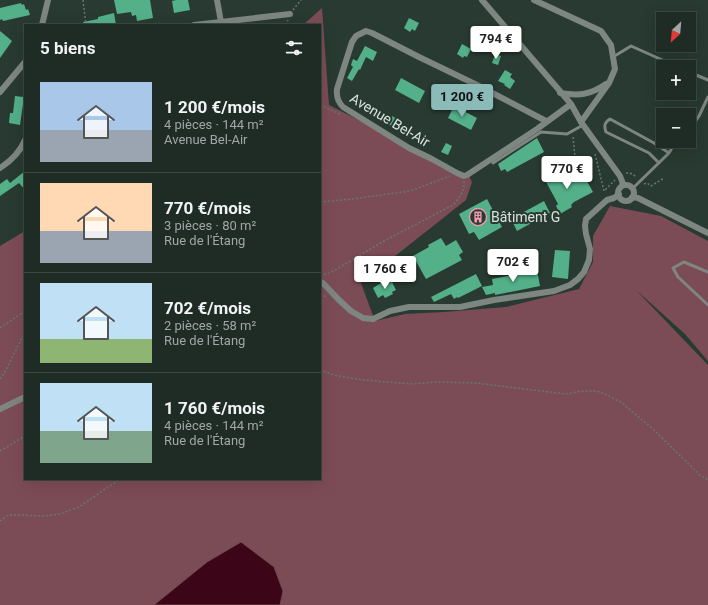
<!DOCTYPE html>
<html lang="fr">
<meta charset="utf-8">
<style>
body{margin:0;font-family:Roboto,sans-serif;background:#26342d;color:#f1f3f6;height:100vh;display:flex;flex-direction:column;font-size:15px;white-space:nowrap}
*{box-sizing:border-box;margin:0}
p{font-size:13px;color:#a1a7a7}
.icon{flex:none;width:22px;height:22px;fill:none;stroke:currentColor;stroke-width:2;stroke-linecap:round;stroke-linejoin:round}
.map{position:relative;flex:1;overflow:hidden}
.side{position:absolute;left:24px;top:24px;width:297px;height:456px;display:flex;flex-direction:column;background:#1e2c25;border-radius:0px;box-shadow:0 4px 16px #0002,0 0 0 1px #3c4842}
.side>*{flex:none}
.needle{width:26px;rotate:206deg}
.controls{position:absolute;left:656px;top:12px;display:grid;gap:8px}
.controls a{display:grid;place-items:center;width:40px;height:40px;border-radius:0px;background:#1e2c25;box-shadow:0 4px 16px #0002,0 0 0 1px #3c4842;font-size:20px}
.price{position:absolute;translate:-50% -34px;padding:0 9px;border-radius:4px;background:#fff;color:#222;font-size:13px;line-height:26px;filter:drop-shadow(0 1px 2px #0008)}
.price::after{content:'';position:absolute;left:50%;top:24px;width:12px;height:9px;margin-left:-6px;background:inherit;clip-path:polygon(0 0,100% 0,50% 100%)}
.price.selected{background:#8bbbb9;color:#111}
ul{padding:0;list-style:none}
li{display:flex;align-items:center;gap:12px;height:100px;padding:0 16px}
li+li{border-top:1px solid #3c4842}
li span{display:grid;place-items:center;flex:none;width:112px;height:80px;border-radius:0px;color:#555}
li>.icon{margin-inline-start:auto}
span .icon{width:48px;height:48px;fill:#fffc;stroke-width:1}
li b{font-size:17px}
h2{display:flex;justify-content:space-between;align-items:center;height:48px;padding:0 16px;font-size:17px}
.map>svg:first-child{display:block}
</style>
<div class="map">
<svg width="708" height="605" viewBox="0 0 708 605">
<rect width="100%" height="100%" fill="#283a31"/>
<path fill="#7c4c56" d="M 322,8 L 329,105 L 469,176 L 472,182 L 466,200 L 361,283 L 375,321 L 405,314 L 444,312 L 506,307 L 579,289 L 593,262 L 593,236 L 610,206 L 661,216 L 708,241 L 708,361 L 685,334 L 636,290 L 708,365 L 708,605 L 0,605 L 0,246 L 25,231 L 25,479 L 320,479 L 320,25 L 303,25 Z"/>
<path fill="#3d0618" stroke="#6c4953" d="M 241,542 L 274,567 L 283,591 L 280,605 L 154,605 L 207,562 Z"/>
<path fill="#53b089" d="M 114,0 L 150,0 L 153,18 L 137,21 L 136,15 L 132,16 L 131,12 L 117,14 Z
M 176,0 L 188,0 L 190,10 L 174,13 L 172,1 Z
M 21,3 L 22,5 L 24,4 L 26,10 L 28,9 L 30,15 L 3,21 L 2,19 L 0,20 L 0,8 Z
M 114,13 L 116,25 L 84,25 L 83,22 L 98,19 L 98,17 Z
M 409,18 L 419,23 L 415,31 L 412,29 L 410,32 L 404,28 Z
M 0,31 L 12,41 L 0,58 Z
M 462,44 L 471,49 L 467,57 L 464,56 L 463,58 L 457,54 Z
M 365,46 L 377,52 L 373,61 L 366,57 L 360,70 L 359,69 L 352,81 L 347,78 L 353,67 L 351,65 L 353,59 L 357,61 Z
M 495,54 L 501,56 L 498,65 L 492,63 Z
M 505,70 L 512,74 L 510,77 L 515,81 L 510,89 L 504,85 L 505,84 L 498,81 Z
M 401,78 L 425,91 L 419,103 L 395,90 Z
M 15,96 L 24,97 L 20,125 L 9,123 L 10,113 L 13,113 Z
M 454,106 L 477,118 L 471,130 L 448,118 Z
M 392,116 L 399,120 L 395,128 L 388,124 Z
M 537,138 L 544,152 L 507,172 L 505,169 L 501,171 L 498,164 Z
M 446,143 L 452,146 L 448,155 L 441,152 Z
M 560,169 L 569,184 L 584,176 L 593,192 L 574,202 L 571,205 L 572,207 L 560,214 L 556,206 L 558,204 L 544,178 Z
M 25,171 L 25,190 L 19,183 L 0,196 L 0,184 L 7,179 L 10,183 Z
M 487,199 L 502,227 L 479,240 L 474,232 L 469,234 L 459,214 Z
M 544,201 L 550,213 L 517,231 L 511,219 Z
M 441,238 L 446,246 L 456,240 L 463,252 L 459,255 L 462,260 L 426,279 L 413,256 L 429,247 L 428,245 Z
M 555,250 L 570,251 L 568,279 L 552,277 Z
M 537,270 L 540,286 L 495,295 L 495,293 L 486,295 L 482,287 L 493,285 L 492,279 Z
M 476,274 L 482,286 L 458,298 L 457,297 L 454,299 L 451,294 L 434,302 L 431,297 Z
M 392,282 L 396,290 L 392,292 L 393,294 L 385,298 L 383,295 L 378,298 L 373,288 L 381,283 L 383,286 Z"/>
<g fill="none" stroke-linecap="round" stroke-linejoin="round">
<path stroke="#67776f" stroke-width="1.5" stroke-dasharray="2 2" stroke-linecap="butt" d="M 83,0 L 86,25
M 293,10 L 301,0
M 286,25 L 288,20
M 320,105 L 340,114
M 573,137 L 575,157
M 595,154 L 604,191 L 615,180
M 626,173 L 630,173 L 637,177
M 644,184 L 647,183 L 651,186 L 664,178
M 320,202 L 352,199 L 410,191 L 450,176
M 320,275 L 330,273 L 384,241 L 453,205 C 459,199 465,190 464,181
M 320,297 L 326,296
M 0,328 L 25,311
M 320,370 L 334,375 L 355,379 L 386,382 L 413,384 L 435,382 L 477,383 L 565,394 L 583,391 L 597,391 L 607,395 L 622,403 L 654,430 L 700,475 L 708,480
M 0,379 L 4,374 L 25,332
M 0,451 L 25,436
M 0,521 L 8,515 L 20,515 L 44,516 L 60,514 L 79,507 L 120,479"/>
<path stroke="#7e8682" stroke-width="3" d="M 613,57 L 631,46 L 678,67
M 689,72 L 708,80
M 689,131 L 699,116 L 708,97
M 669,153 L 676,141
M 493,163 L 541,132 L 567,134 L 583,125
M 633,188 L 669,153 L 654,143 L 610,119 C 604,123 604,126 606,132 L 649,153 L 659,163
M 708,272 L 684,262 L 673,268 L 678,277 L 708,305"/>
<path stroke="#7e8682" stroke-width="6" d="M 217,0 L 221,22
M 482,0 L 571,104 L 581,122 L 620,176 L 622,181 L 623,185
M 534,0 L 601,31 L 611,45 L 615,69 L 609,83 L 581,122
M 42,25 L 48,0
M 194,25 L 290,14
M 0,92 L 25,62
M 560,93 C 579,96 590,95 606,84
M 546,121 L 477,85 L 419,57 L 372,33 L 366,31 L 356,36 L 352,42 L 337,89 C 336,97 338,102 343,107 L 409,148 L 432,159 L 457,173 L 464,176 L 467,175 L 537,129 L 571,104
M 0,168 C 11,161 20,152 25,140
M618 193a8 8 0 1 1 16 0a8 8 0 1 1-16 0Z
M 632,197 L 638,198 L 708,233
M 320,282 L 323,283 L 338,299 L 351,311 L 363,318 L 373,319 L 390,311 L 409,307 L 460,307 L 494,300 L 554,291 L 570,285 L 578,279 L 584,272 L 589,260 L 590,249 L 586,234 L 585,226 L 586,219 L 607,200 L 614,198 L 619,194
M 0,409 L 25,397"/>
</g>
<defs>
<g id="building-ring" transform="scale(0.9)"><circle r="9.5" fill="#283a31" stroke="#f39aac" stroke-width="1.5"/><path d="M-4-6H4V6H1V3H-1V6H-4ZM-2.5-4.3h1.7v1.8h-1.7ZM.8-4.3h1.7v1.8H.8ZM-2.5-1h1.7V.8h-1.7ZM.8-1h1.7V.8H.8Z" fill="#f39aac"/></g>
</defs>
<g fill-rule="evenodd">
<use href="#building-ring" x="478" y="217"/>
</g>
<g text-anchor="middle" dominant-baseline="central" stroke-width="4" stroke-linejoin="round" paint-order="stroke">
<g font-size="14" fill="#d9e4de" stroke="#283a31">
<text transform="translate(390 120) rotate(31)">Avenue Bel-Air</text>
</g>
<g font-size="14" fill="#d9e4de" stroke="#283a31" text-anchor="start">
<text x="491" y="217">Bâtiment G</text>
</g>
</g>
</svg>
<div class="controls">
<a><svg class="needle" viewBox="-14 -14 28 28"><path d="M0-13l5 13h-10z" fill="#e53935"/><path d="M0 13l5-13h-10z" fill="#a1a7a7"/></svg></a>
<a>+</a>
<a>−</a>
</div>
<b class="price" style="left:496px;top:60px">794 €</b>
<b class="price selected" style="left:462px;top:118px">1 200 €</b>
<b class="price" style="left:567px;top:190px">770 €</b>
<b class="price" style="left:513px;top:283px">702 €</b>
<b class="price" style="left:385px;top:290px">1 760 €</b>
<section class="side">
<h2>5 biens<svg class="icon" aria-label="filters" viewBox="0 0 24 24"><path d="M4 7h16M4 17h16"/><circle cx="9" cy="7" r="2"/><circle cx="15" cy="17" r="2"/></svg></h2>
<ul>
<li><span style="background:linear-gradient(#a9c7e8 60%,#9aa5b1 0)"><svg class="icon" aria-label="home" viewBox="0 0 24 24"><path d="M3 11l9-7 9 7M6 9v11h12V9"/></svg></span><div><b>1 200 €/mois</b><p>4 pièces · 144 m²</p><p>Avenue Bel-Air</p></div></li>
<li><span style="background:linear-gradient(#ffd9b3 60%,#9aa5b1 0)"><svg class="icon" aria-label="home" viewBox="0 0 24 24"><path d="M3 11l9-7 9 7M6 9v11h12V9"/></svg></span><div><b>770 €/mois</b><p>3 pièces · 80 m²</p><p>Rue de l'Étang</p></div></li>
<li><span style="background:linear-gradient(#bfe0f5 70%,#8fb573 0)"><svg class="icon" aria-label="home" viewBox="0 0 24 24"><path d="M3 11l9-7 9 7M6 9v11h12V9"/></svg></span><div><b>702 €/mois</b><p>2 pièces · 58 m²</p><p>Rue de l'Étang</p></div></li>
<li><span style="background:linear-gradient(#bfe0f5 60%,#7fa58c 0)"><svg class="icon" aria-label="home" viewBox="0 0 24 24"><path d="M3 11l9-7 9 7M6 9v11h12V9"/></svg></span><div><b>1 760 €/mois</b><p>4 pièces · 144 m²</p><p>Rue de l'Étang</p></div></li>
</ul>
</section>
</div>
